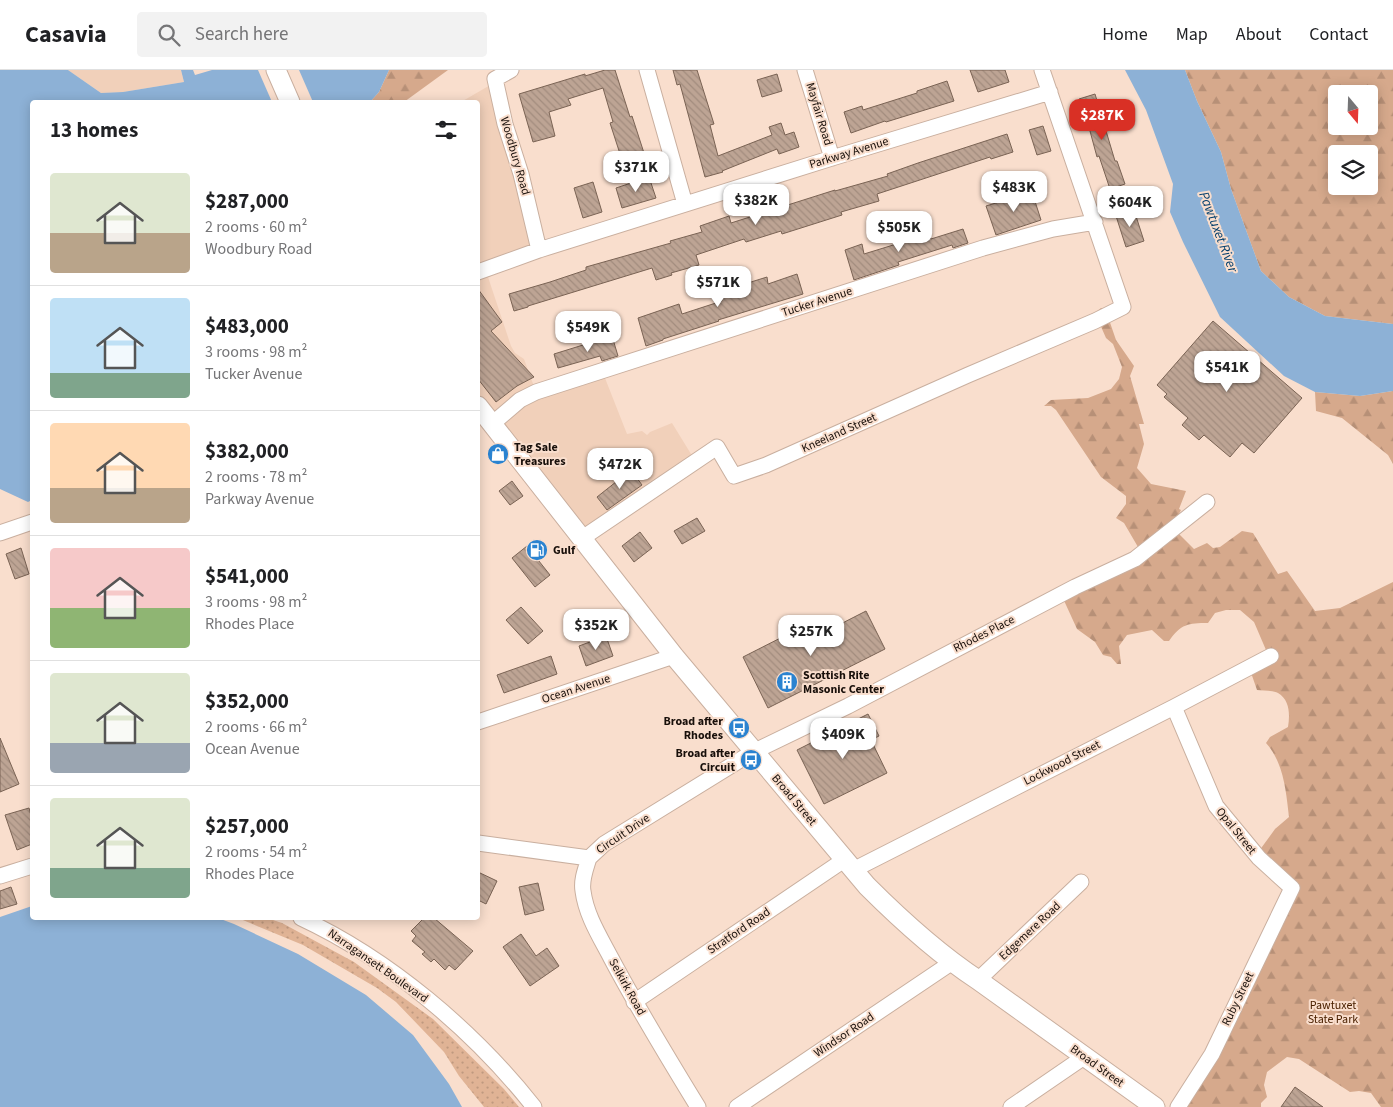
<!DOCTYPE html>
<meta charset="utf-8">
<style>
body{margin:0;font-family:"Source Sans 3",sans-serif;background:#f2f2f2;color:#202124;height:100vh;display:flex;flex-direction:column;font-size:19px;white-space:nowrap}
*{box-sizing:border-box;margin:0}
p{font-size:16px;color:#757577}
.icon{flex:none;width:28px;height:28px;fill:none;stroke:currentColor;stroke-width:2;stroke-linecap:round;stroke-linejoin:round}
.map{position:relative;flex:1;overflow:hidden}
.side{position:absolute;left:30px;top:30px;width:450px;height:820px;display:flex;flex-direction:column;background:#fff;border-radius:5px;box-shadow:0 2px 12px #0003}
.side>*{flex:none}
.needle{width:32px;rotate:161deg}
.buttons{position:absolute;left:1328px;top:15px;display:grid;gap:10px}
.buttons a{display:grid;place-items:center;width:50px;height:50px;border-radius:5px;background:#fff;box-shadow:0 2px 12px #0003;font-size:25px}
.price{position:absolute;translate:-50% -42px;padding:0 11px;border-radius:10px;background:#fff;color:#222;font-size:16px;line-height:32px;filter:drop-shadow(0 1px 2px #0008)}
.price::after{content:'';position:absolute;left:50%;top:30px;width:15px;height:11px;margin-left:-8px;background:inherit;clip-path:polygon(0 0,100% 0,50% 100%)}
.price.on{background:#d93025;color:#fff}
ul{padding:0;list-style:none}
li{display:flex;align-items:center;gap:15px;height:125px;padding:0 20px}
li+li{border-top:1px solid #e0e0e0}
li span{display:grid;place-items:center;flex:none;width:140px;height:100px;border-radius:5px;color:#555}
li>.icon{margin-inline-start:auto}
span .icon{width:60px;height:60px;fill:#fffc;stroke-width:1}
li b{font-size:21px}
h2{display:flex;justify-content:space-between;align-items:center;height:60px;padding:0 20px;font-size:21px}
header{display:flex;align-items:center;gap:30px;box-sizing:border-box;height:70px;padding:0 25px;background:#fff;border-bottom:1px solid #e0e0e0}
header strong{font-size:24px}
nav{display:flex;gap:28px;margin-inline-start:auto;font-size:18px}
.search{width:350px;height:45px;background:#f2f2f2;display:flex;align-items:center;gap:12px;box-sizing:border-box;padding:0 18px;border-radius:5px;color:#757577;font-size:19px}
.map>svg:first-child{display:block}
</style>
<header>
<strong>Casavia</strong>
<div class="search"><svg class="icon" aria-label="search" viewBox="0 0 24 24"><circle cx="10" cy="10" r="6"/><path d="M15 15l6 6"/></svg>Search here</div>
<nav><a>Home</a><a>Map</a><a>About</a><a>Contact</a></nav>
</header>
<div class="map">
<svg width="1393" height="1037" viewBox="0 0 1393 1037">
<defs>
<pattern id="green-dots" width="8" height="8" patternUnits="userSpaceOnUse" patternTransform="scale(1.25)"><rect width="8" height="8" fill="#e0b395"/><path d="M2 2h.1M6 6h.1" fill="none" stroke="#bf997f" stroke-width="1.8" stroke-linecap="round"/></pattern>
<pattern id="forest-firs" width="22" height="20" patternUnits="userSpaceOnUse" patternTransform="scale(1.25)"><rect width="22" height="20" fill="#d6a98c"/><path d="M5 1l3.5 6h-7zM16 11l3.5 6h-7z" fill="#b79077"/></pattern>
<pattern id="building-back-hatch" width="6" height="6" patternUnits="userSpaceOnUse" patternTransform="scale(1.25)"><rect width="6" height="6" fill="#bda494"/><path d="M-1 5l2 2M0 0l6 6M5-1l2 2" fill="none" stroke="#a28c7e"/></pattern>
</defs>
<rect width="100%" height="100%" fill="#f9decd"/>
<path fill="#f1d0ba" d="M 68,0 L 181,0 L 184,12 L 123,22 L 101,23 Z
M 492,14 L 540,181 L 486,201 L 511,276 L 515,283 L 524,289 L 536,322 L 603,303 L 627,364 L 642,361 L 647,365 L 650,362 L 672,353 L 691,384 L 690,388 L 582,469 L 478,338 L 478,32 L 461,32 Z"/>
<path fill="url(#green-dots)" d="M 238,848 L 267,848 L 282,853 L 354,892 L 433,949 L 504,1019 L 519,1037 L 484,1037 L 459,1006 L 444,982 L 396,932 L 377,918 L 303,875 Z"/>
<path fill="url(#forest-firs)" fill-rule="evenodd" d="M 389,0 L 448,0 L 404,32 L 370,32 L 379,22 Z
M 1185,0 L 1393,0 L 1393,254 L 1325,246 L 1289,227 L 1261,201 L 1231,119 L 1221,82 L 1197,31 ZM 1336,24 L 1369,24 L 1369,56 L 1336,56 ZM 1336,84 L 1369,84 L 1369,116 L 1336,116 Z
M 1101,238 L 1105,238 L 1116,270 L 1134,296 L 1130,306 L 1144,354 L 1139,354 L 1144,374 L 1137,398 L 1151,414 L 1186,421 L 1179,439 L 1181,440 L 1172,457 L 1194,479 L 1207,473 L 1213,478 L 1220,477 L 1242,461 L 1253,463 L 1278,504 L 1287,501 L 1315,541 L 1340,538 L 1393,512 L 1393,1037 L 1381,1037 L 1371,1023 L 1359,1021 L 1350,1022 L 1299,989 L 1287,987 L 1267,1002 L 1264,1015 L 1267,1027 L 1261,1033 L 1261,1037 L 1179,1037 L 1288,828 L 1259,781 L 1275,759 L 1289,747 C 1286,722 1284,693 1266,673 L 1270,667 L 1288,657 C 1290,645 1290,630 1278,623 C 1273,620 1263,621 1257,620 L 1248,594 L 1266,583 L 1266,580 L 1254,552 L 1240,540 L 1226,540 L 1215,543 L 1208,553 C 1188,553 1181,554 1169,571 L 1164,571 L 1152,560 L 1127,565 L 1119,576 L 1121,594 L 1117,594 L 1111,587 L 1103,585 L 1095,572 L 1077,559 L 1061,524 L 1116,495 L 1138,477 L 1124,453 L 1116,448 L 1126,434 L 1126,426 L 1101,407 L 1056,340 L 1051,336 L 1044,336 L 1051,330 L 1088,328 L 1111,319 L 1119,309 L 1122,297 L 1113,274 L 1106,268 L 1095,243 Z
M 1393,321 L 1393,394 L 1388,385 L 1342,348 L 1316,341 L 1315,322 L 1360,326 Z"/>
<path fill="#8db1d6" d="M 0,0 L 68,0 L 101,23 L 123,22 L 184,12 L 181,0 L 193,0 L 195,5 L 212,0 L 389,0 L 379,22 L 370,32 L 32,32 L 32,430 L 28,432 L 0,419 Z
M 1125,0 L 1185,0 L 1197,31 L 1221,82 L 1231,119 L 1261,201 L 1289,227 L 1325,246 L 1393,254 L 1393,321 L 1360,326 L 1315,322 L 1284,306 L 1220,247 L 1183,172 L 1170,142 L 1173,114 L 1146,40 Z
M 32,836 L 32,848 L 218,848 L 234,854 L 298,884 L 366,925 L 413,965 L 449,1014 L 462,1037 L 0,1037 L 0,847 Z"/>
<path fill="#f9decd" d="M 258,0 L 299,0 L 313,32 L 272,32 Z"/>
<path fill="url(#building-back-hatch)" stroke="#7a6354" d="M 605,0 L 615,0 L 630,47 L 632,46 L 644,83 L 622,90 L 610,53 L 613,52 L 603,18 L 568,29 L 571,35 L 549,42 L 555,66 L 533,72 L 519,24 L 585,4 L 585,6 Z
M 673,0 L 697,0 L 714,54 L 710,55 L 718,86 L 772,65 L 769,57 L 781,53 L 785,65 L 794,62 L 799,77 L 779,84 L 777,79 L 722,101 L 723,102 L 705,107 L 680,14 L 677,15 Z
M 970,0 L 1005,0 L 1009,12 L 978,22 Z
M 777,4 L 782,21 L 762,27 L 757,10 Z
M 947,11 L 954,31 L 886,52 L 885,51 L 851,63 L 844,42 L 862,36 L 863,40 L 917,23 L 917,21 Z
M 1095,24 L 1115,91 L 1117,91 L 1125,114 L 1110,119 L 1099,86 L 1097,87 L 1087,50 L 1086,50 L 1079,29 Z
M 1043,56 L 1051,81 L 1037,85 L 1029,60 Z
M 1007,64 L 1013,82 L 991,89 L 990,87 L 877,124 L 879,131 L 841,142 L 842,145 L 782,164 L 781,161 L 746,172 L 744,169 L 696,185 L 699,195 L 671,203 L 672,205 L 656,210 L 652,198 L 528,236 L 528,237 L 514,241 L 509,224 L 550,212 L 586,200 L 586,197 L 671,173 L 670,171 L 702,162 L 700,156 L 729,146 L 731,153 L 835,120 L 835,121 L 888,106 L 887,104 L 918,93 Z
M 649,107 L 656,128 L 622,138 L 616,118 Z
M 593,112 L 602,142 L 583,148 L 574,118 Z
M 1032,122 L 1041,150 L 996,165 L 986,136 Z
M 1134,140 L 1144,171 L 1126,177 L 1116,146 Z
M 963,159 L 968,173 L 953,178 L 952,175 L 898,192 L 899,195 L 854,210 L 845,180 L 862,174 L 864,184 L 929,164 L 931,169 Z
M 797,204 L 803,224 L 718,250 L 719,251 L 663,269 L 663,270 L 646,276 L 638,248 L 679,234 L 682,244 L 722,231 L 719,222 L 767,207 L 768,214 Z
M 478,219 L 502,252 L 491,261 L 534,307 L 517,316 L 496,332 L 478,309 Z
M 1213,251 L 1302,328 L 1254,383 L 1242,373 L 1230,387 L 1204,365 L 1199,370 L 1182,355 L 1188,348 L 1164,327 L 1167,324 L 1157,315 Z
M 612,266 L 618,286 L 602,291 L 600,286 L 558,298 L 554,284 Z
M 631,400 L 642,415 L 607,440 L 597,427 Z
M 512,411 L 523,426 L 510,435 L 499,421 Z
M 697,448 L 705,461 L 682,474 L 674,461 Z
M 640,462 L 652,478 L 634,492 L 622,476 Z
M 527,476 L 550,505 L 535,517 L 512,488 Z
M 21,478 L 29,504 L 15,509 L 6,484 Z
M 521,537 L 543,561 L 528,574 L 506,550 Z
M 866,541 L 885,579 L 768,638 L 743,587 L 814,551 L 821,564 Z
M 606,566 L 613,586 L 586,596 L 579,576 Z
M 551,586 L 557,604 L 504,623 L 497,605 Z
M 868,644 L 879,666 L 871,670 L 887,703 L 824,734 L 797,680 Z
M 0,668 L 19,714 L 0,722 Z
M 29,738 L 32,749 L 32,774 L 17,780 L 5,745 Z
M 478,802 L 497,811 L 486,834 L 478,830 Z
M 538,813 L 544,840 L 525,845 L 519,817 Z
M 11,817 L 17,834 L 0,839 L 0,821 Z
M 424,848 L 434,848 L 473,881 L 455,900 L 449,895 L 445,900 L 434,889 L 431,892 L 422,884 L 425,882 L 412,871 L 416,866 L 411,861 Z
M 521,864 L 536,886 L 547,878 L 559,896 L 530,916 L 503,877 Z
M 1295,1017 L 1323,1037 L 1281,1037 Z"/>
<g fill="none" stroke-linecap="round" stroke-linejoin="round">
<g stroke="#c9af9f" stroke-width="17">
<path id="minor" d="M 511,0 L 495,9 L 505,54 L 521,104 L 539,180
M 647,0 L 685,134
M 805,0 L 832,88
M 478,202 L 539,180 L 832,88 L 1050,22
M 492,354 L 520,330 L 536,322 L 983,178 L 1053,159 L 1095,152
M 0,463 L 32,452
M 581,469 L 717,377 L 734,406 L 766,395 L 968,305 L 1095,251 L 1123,237 L 1042,0
M 1174,637 L 1216,736 L 1259,788 L 1292,818 L 1212,984 L 1178,1037
M 478,652 L 674,586
M 478,773 L 589,788 L 604,774 L 753,682 L 848,636 L 1075,517 L 1135,489 L 1207,432
M 589,788 C 586,798 581,810 583,821 C 586,845 600,867 611,888 C 638,939 668,988 698,1037
M 853,800 L 1174,637 L 1271,586
M 0,806 L 32,796
M 301,848 C 389,889 474,961 534,1037
M 978,910 L 1081,812
M 634,932 L 844,790
M 737,1037 L 951,893
M 1011,1037 L 1084,987"/>
</g>
<g stroke="#c9af9f" stroke-width="21">
<path id="major" d="M 276,0 L 290,32
M 478,336 L 674,586 L 867,816 C 902,851 937,883 978,910 L 1155,1037"/>
</g>
<use href="#minor" stroke="#fff" stroke-width="15"/>
<use href="#major" stroke="#fff" stroke-width="19"/>
</g>
<defs>
<g id="shop-disc" transform="scale(1.125)"><circle r="9.5" fill="#2b83d0" stroke="#f9decd"/><path d="M-5-2.5h2.3a2.7 3.5 0 0 1 5.4 0H5L5.5 6h-11ZM-1.5-2.5h3a1.5 2.3 0 0 0-3 0Z" fill="#fff"/></g>
<g id="fuel-disc" transform="scale(1.125)"><circle r="9.5" fill="#2b83d0" stroke="#f9decd"/><path d="M-5.5-6h7V0h2V4h1.3V-2.5L3-4.5l.8-.8L6-3V5H2.5V1h-1V6h-7ZM-4.2-4.7v3.2H.2V-4.7Z" fill="#fff"/></g>
<g id="building-disc" transform="scale(1.125)"><circle r="9.5" fill="#2b83d0" stroke="#f9decd"/><path d="M-4-6H4V6H1V3H-1V6H-4ZM-2.5-4.3h1.7v1.8h-1.7ZM.8-4.3h1.7v1.8H.8ZM-2.5-1h1.7V.8h-1.7ZM.8-1h1.7V.8H.8Z" fill="#fff"/></g>
<g id="bus-disc" transform="scale(1.125)"><circle r="9.5" fill="#2b83d0" stroke="#f9decd"/><path d="M-5-6H5V4H4V6H2V4H-2V6H-4V4H-5ZM-3.5-4V0h7V-4ZM-3.5 1.2v1.5H-2V1.2ZM2 1.2v1.5H3.5V1.2Z" fill="#fff"/></g>
</defs>
<g fill-rule="evenodd">
<use href="#shop-disc" x="498" y="384"/>
<use href="#fuel-disc" x="537" y="480"/>
<use href="#building-disc" x="787" y="612"/>
<use href="#bus-disc" x="739" y="658"/>
<use href="#bus-disc" x="751" y="690"/>
</g>
<g text-anchor="middle" dominant-baseline="central" stroke-width="4" stroke-linejoin="round" paint-order="stroke">
<g font-size="12" fill="#180f0a" stroke="#f9decd">
<text transform="translate(819 44) rotate(73)">Mayfair Road</text>
<text transform="translate(849 83) rotate(-17)">Parkway Avenue</text>
<text transform="translate(515 86) rotate(74)">Woodbury Road</text>
<text transform="translate(817 232) rotate(-18)">Tucker Avenue</text>
<text transform="translate(839 363) rotate(-24)">Kneeland Street</text>
<text transform="translate(984 564) rotate(-27)">Rhodes Place</text>
<text transform="translate(576 619) rotate(-18)">Ocean Avenue</text>
<text transform="translate(1062 693) rotate(-27)">Lockwood Street</text>
<text transform="translate(794 730) rotate(50)">Broad Street</text>
<text transform="translate(1236 761) rotate(51)">Opal Street</text>
<text transform="translate(623 764) rotate(-34)">Circuit Drive</text>
<text transform="translate(739 861) rotate(-34)">Stratford Road</text>
<text transform="translate(1030 861) rotate(-43)">Edgemere Road</text>
<text transform="translate(378 896) rotate(35)">Narragansett Boulevard</text>
<text transform="translate(627 917) rotate(61)">Selkirk Road</text>
<text transform="translate(1238 929) rotate(-64)">Ruby Street</text>
<text transform="translate(844 965) rotate(-34)">Windsor Road</text>
<text transform="translate(1097 996) rotate(36)">Broad Street</text>
</g>
<g font-size="12" font-weight="bold" fill="#180f0a" stroke="#f9decd" text-anchor="start">
<text x="514" y="377">Tag Sale<tspan x="514" dy="14">Treasures</tspan></text>
<text x="553" y="480">Gulf</text>
<text x="803" y="605">Scottish Rite<tspan x="803" dy="14">Masonic Center</tspan></text>
<text x="723" y="651" text-anchor="end">Broad after<tspan x="723" dy="14">Rhodes</tspan></text>
<text x="735" y="683" text-anchor="end">Broad after<tspan x="735" dy="14">Circuit</tspan></text>
</g>
<g font-size="12" fill="#4b2100" stroke="#f9decd">
<text x="1333" y="935">Pawtuxet<tspan x="1333" dy="14">State Park</tspan></text>
</g>
<g font-size="14" font-style="italic" fill="#033e6c" stroke="#f9decd">
<text transform="translate(1218 162) rotate(69)">Pawtuxet River</text>
</g>
</g>
</svg>
<div class="buttons">
<a><svg class="needle" viewBox="-14 -14 28 28"><path d="M0-13l5 13h-10z" fill="#e53935"/><path d="M0 13l5-13h-10z" fill="#757577"/></svg></a>
<a><svg class="icon" aria-label="layers" viewBox="0 0 24 24"><path d="M12 4l9 5-9 5-9-5zM3 14l9 5 9-5"/></svg></a>
</div>
<b class="price on" style="left:1102px;top:71px">$287K</b>
<b class="price" style="left:636px;top:123px">$371K</b>
<b class="price" style="left:1014px;top:143px">$483K</b>
<b class="price" style="left:756px;top:156px">$382K</b>
<b class="price" style="left:1130px;top:158px">$604K</b>
<b class="price" style="left:899px;top:183px">$505K</b>
<b class="price" style="left:718px;top:238px">$571K</b>
<b class="price" style="left:588px;top:283px">$549K</b>
<b class="price" style="left:1227px;top:323px">$541K</b>
<b class="price" style="left:620px;top:420px">$472K</b>
<b class="price" style="left:596px;top:581px">$352K</b>
<b class="price" style="left:811px;top:587px">$257K</b>
<b class="price" style="left:843px;top:690px">$409K</b>
<section class="side">
<h2>13 homes<svg class="icon" aria-label="filters" viewBox="0 0 24 24"><path d="M4 7h16M4 17h16"/><circle cx="9" cy="7" r="2"/><circle cx="15" cy="17" r="2"/></svg></h2>
<ul>
<li><span style="background:linear-gradient(#dfe7d0 60%,#b9a48a 0)"><svg class="icon" aria-label="home" viewBox="0 0 24 24"><path d="M3 11l9-7 9 7M6 9v11h12V9"/></svg></span><div><b>$287,000</b><p>2 rooms · 60 m²</p><p>Woodbury Road</p></div></li>
<li><span style="background:linear-gradient(#bfe0f5 75%,#7fa58c 0)"><svg class="icon" aria-label="home" viewBox="0 0 24 24"><path d="M3 11l9-7 9 7M6 9v11h12V9"/></svg></span><div><b>$483,000</b><p>3 rooms · 98 m²</p><p>Tucker Avenue</p></div></li>
<li><span style="background:linear-gradient(#ffd9b3 65%,#b9a48a 0)"><svg class="icon" aria-label="home" viewBox="0 0 24 24"><path d="M3 11l9-7 9 7M6 9v11h12V9"/></svg></span><div><b>$382,000</b><p>2 rooms · 78 m²</p><p>Parkway Avenue</p></div></li>
<li><span style="background:linear-gradient(#f6c9c9 60%,#8fb573 0)"><svg class="icon" aria-label="home" viewBox="0 0 24 24"><path d="M3 11l9-7 9 7M6 9v11h12V9"/></svg></span><div><b>$541,000</b><p>3 rooms · 98 m²</p><p>Rhodes Place</p></div></li>
<li><span style="background:linear-gradient(#dfe7d0 70%,#9aa5b1 0)"><svg class="icon" aria-label="home" viewBox="0 0 24 24"><path d="M3 11l9-7 9 7M6 9v11h12V9"/></svg></span><div><b>$352,000</b><p>2 rooms · 66 m²</p><p>Ocean Avenue</p></div></li>
<li><span style="background:linear-gradient(#dfe7d0 70%,#7fa58c 0)"><svg class="icon" aria-label="home" viewBox="0 0 24 24"><path d="M3 11l9-7 9 7M6 9v11h12V9"/></svg></span><div><b>$257,000</b><p>2 rooms · 54 m²</p><p>Rhodes Place</p></div></li>
</ul>
</section>
</div>
